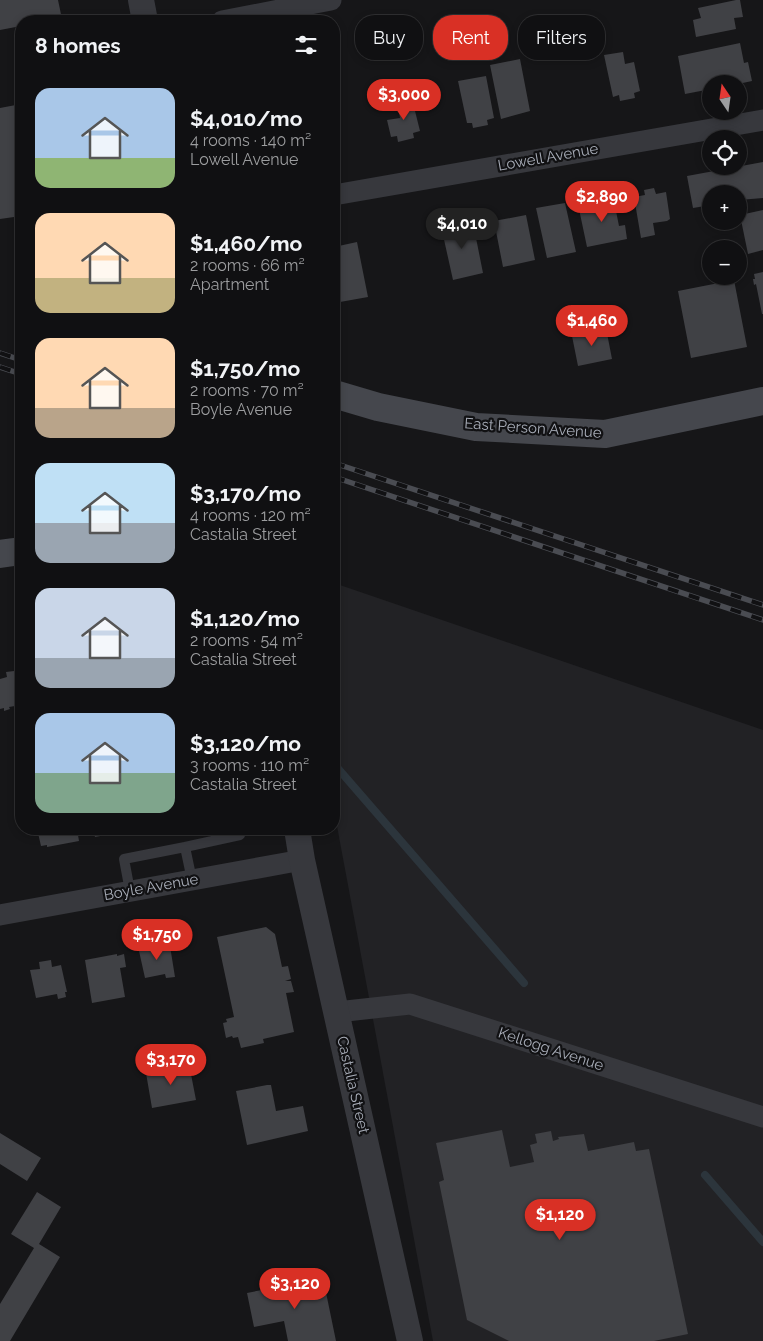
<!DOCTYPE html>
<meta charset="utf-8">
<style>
body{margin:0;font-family:Raleway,sans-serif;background:#1e1e20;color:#f1f3f6;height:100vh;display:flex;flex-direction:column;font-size:19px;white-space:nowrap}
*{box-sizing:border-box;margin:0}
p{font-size:16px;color:#9c9d9f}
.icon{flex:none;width:28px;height:28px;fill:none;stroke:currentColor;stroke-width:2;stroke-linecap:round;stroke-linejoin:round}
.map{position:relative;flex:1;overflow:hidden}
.sheet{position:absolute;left:15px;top:15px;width:325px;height:820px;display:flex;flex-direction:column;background:#101012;border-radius:20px;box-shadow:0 2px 8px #0003,0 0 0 1px #303032}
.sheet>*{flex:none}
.hud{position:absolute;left:355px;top:15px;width:332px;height:45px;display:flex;gap:10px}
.needle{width:32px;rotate:347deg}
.tools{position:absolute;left:702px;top:75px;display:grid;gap:10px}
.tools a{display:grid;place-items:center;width:45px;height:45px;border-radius:50%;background:#101012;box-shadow:0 2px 8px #0003,0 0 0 1px #303032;font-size:25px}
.price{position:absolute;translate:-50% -42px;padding:0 11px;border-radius:18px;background:#d93025;color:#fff;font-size:16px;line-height:32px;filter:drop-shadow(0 1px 2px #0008)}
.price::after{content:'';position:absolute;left:50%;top:30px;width:15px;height:11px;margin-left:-8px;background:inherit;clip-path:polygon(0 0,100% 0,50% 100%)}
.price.current{background:#222;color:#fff}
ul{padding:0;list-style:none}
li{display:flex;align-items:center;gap:15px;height:125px;padding:0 20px}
li span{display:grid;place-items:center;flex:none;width:140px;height:100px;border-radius:15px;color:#555}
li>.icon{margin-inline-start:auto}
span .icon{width:60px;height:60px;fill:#fffc;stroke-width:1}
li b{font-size:21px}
h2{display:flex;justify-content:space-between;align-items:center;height:60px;padding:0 20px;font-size:21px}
.chip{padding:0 18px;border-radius:20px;background:#101012;box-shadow:0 2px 8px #0003,0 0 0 1px #303032;font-size:18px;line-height:45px}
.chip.current{background:#d93025;color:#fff}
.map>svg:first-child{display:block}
</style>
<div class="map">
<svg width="763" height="1341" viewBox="0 0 763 1341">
<rect width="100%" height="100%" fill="#161618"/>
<path fill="#222225" d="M 334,583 L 763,730 L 763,1341 L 433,1341 L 334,810 Z"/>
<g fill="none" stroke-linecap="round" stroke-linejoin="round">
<path stroke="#2c353c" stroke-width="8" d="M 334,764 L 524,983
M 705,1175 L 763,1242"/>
</g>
<path fill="#404145" d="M 0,0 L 58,0 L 62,19 L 47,21 L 21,21 L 21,26 L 0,30 Z
M 736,0 L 740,0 L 743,17 L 734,18 L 736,29 L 696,37 L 693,20 L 701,18 L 698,8 Z
M 740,43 L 744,63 L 748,62 L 752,81 L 738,84 L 711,84 L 711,89 L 685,94 L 678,56 Z
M 623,52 L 625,64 L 634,62 L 640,91 L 634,93 L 635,98 L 620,101 L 619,95 L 613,97 L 604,55 Z
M 520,59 L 530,111 L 501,119 L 490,65 Z
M 486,76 L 494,118 L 487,120 L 488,125 L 473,128 L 472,123 L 467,123 L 458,81 Z
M 21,82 L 21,104 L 20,104 L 17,83 Z
M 406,95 L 408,104 L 413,103 L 420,131 L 413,133 L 414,138 L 398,142 L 397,136 L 391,137 L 387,120 L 400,118 L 396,97 Z
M 21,104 L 21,216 L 0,219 L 0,108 Z
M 763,162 L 763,198 L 739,200 L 739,194 L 711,194 L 711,205 L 693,208 L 687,176 Z
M 654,188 L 656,194 L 666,192 L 670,219 L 667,221 L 653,223 L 655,235 L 641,238 L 634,197 L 645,195 L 644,190 Z
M 613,196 L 619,226 L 625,225 L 627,239 L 587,247 L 579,209 L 594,206 L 593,200 Z
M 565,203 L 576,252 L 547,258 L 536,208 Z
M 763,210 L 763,250 L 748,254 L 740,215 Z
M 526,215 L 535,260 L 503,267 L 494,221 Z
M 470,219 L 472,228 L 474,228 L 483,273 L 453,280 L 443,235 L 445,234 L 444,225 Z
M 357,242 L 368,297 L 340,302 L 334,274 L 334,247 Z
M 763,272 L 763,314 L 762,314 L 756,284 L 754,285 L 753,279 L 755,279 L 754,274 Z
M 734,280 L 747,347 L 691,358 L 678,291 Z
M 606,328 L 612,359 L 578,366 L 572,336 L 601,330 L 601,329 Z
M 14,671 L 16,677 L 21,675 L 21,705 L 9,707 L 10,709 L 4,711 L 4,708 L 0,709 L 0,679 L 7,677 L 6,672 Z
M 44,829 L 77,829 L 79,841 L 47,847 L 47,845 L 41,846 L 38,833 L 45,832 Z
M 93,829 L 132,829 L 132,830 L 95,837 Z
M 266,927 L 275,934 L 282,967 L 288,966 L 291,979 L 285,981 L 291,981 L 294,992 L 286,993 L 294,1032 L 263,1039 L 264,1043 L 241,1048 L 238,1037 L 233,1038 L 232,1036 L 226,1038 L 223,1023 L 227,1022 L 226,1019 L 234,1017 L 217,937 Z
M 160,941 L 161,947 L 170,946 L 175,977 L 166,978 L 165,974 L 145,978 L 139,951 L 149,949 L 148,943 Z
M 117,954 L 117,956 L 124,954 L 126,967 L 120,968 L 125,997 L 92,1003 L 85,960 Z
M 51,960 L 52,967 L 61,965 L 67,992 L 65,992 L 66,997 L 58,999 L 57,994 L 36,998 L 30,970 L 40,969 L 39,962 Z
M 189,1064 L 196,1100 L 152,1108 L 146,1073 Z
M 267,1085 L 271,1085 L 276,1111 L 303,1106 L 308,1131 L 247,1145 L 236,1091 Z
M 502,1130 L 510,1167 L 534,1162 L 530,1145 L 537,1143 L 535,1134 L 551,1131 L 553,1141 L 559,1139 L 558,1137 L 584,1134 L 588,1151 L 634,1142 L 636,1151 L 649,1149 L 688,1334 L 654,1341 L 509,1341 L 467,1320 L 439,1182 L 444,1180 L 436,1143 Z
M 0,1133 L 41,1158 L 27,1181 L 0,1164 Z
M 37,1192 L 61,1207 L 39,1244 L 60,1257 L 10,1341 L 0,1341 L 0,1304 L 34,1248 L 11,1234 Z
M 323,1278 L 336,1341 L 288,1341 L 284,1321 L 254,1327 L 247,1293 Z"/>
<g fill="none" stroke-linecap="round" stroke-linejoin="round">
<path stroke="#37383d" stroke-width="10" d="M 185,847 L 240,835 L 239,829
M 130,891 L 124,859 L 185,847 L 192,880"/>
<path stroke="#37383d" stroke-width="21" d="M 222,21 L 331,0
M 334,195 L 763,120
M 0,915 L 302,860
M 337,1012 L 410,1004 L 763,1117"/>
<path stroke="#37383d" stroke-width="26" d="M 141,0 L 145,21
M 297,829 L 302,860 L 410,1341"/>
<path stroke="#45474d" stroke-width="28" d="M 334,394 L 378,407 L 476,427 L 605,434 L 763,401
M 0,554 L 21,551"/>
<g stroke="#4a4c52" stroke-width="5.5">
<path id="rail" d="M 0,353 L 21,360
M 0,367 L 21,374
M 334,463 L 763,605
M 334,477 L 763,620"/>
</g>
<use href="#rail" stroke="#111113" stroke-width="4" stroke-dasharray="11" stroke-linecap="butt"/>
</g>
<g text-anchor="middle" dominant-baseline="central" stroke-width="4.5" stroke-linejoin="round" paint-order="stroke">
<g font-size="15" fill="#a8adb8" stroke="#111113">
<text transform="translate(548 157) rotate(-10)">Lowell Avenue</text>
<text transform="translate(533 428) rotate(4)">East Person Avenue</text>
<text transform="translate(151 887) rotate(-10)">Boyle Avenue</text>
<text transform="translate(551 1049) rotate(18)">Kellogg Avenue</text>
<text transform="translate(353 1085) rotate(77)">Castalia Street</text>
</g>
</g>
</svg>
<div class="tools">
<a><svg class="needle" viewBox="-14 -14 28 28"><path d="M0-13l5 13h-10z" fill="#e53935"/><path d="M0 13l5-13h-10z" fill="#9c9d9f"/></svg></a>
<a><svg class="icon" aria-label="locate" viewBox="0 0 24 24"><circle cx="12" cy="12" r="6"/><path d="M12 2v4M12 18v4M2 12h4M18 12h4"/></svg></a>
<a>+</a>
<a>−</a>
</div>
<b class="price" style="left:404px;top:121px">$3,000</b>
<b class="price" style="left:602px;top:223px">$2,890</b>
<b class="price current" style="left:462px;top:250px">$4,010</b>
<b class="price" style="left:592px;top:347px">$1,460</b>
<b class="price" style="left:157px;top:961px">$1,750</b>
<b class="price" style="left:171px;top:1086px">$3,170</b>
<b class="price" style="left:560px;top:1241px">$1,120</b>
<b class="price" style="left:295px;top:1310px">$3,120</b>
<div class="hud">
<a class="chip">Buy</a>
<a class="chip current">Rent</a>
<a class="chip">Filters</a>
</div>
<section class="sheet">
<h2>8 homes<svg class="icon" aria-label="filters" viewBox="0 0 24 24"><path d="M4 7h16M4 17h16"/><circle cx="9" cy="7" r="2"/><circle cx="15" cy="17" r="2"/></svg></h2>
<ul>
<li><span style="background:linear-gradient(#a9c7e8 70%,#8fb573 0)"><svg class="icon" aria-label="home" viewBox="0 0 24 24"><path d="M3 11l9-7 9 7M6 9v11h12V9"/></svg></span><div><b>$4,010/mo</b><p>4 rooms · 140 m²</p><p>Lowell Avenue</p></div></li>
<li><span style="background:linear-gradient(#ffd9b3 65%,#c2b280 0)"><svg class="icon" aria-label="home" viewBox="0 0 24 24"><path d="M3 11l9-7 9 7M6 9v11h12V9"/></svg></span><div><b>$1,460/mo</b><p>2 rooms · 66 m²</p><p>Apartment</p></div></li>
<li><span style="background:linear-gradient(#ffd9b3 70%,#b9a48a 0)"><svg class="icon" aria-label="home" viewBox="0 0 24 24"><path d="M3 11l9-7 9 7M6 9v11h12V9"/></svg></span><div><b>$1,750/mo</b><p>2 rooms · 70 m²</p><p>Boyle Avenue</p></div></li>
<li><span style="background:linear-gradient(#bfe0f5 60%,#9aa5b1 0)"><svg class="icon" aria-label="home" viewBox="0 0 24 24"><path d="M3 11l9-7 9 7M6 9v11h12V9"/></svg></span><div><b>$3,170/mo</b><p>4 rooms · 120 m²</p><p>Castalia Street</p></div></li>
<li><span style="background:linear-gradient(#c9d6e8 70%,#9aa5b1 0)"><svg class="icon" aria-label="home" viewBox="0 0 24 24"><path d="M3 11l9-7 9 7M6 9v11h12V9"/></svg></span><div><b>$1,120/mo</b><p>2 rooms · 54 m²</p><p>Castalia Street</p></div></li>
<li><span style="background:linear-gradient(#a9c7e8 60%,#7fa58c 0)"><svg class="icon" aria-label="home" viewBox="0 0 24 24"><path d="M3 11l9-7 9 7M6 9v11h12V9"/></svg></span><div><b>$3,120/mo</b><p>3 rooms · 110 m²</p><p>Castalia Street</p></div></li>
</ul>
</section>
</div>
